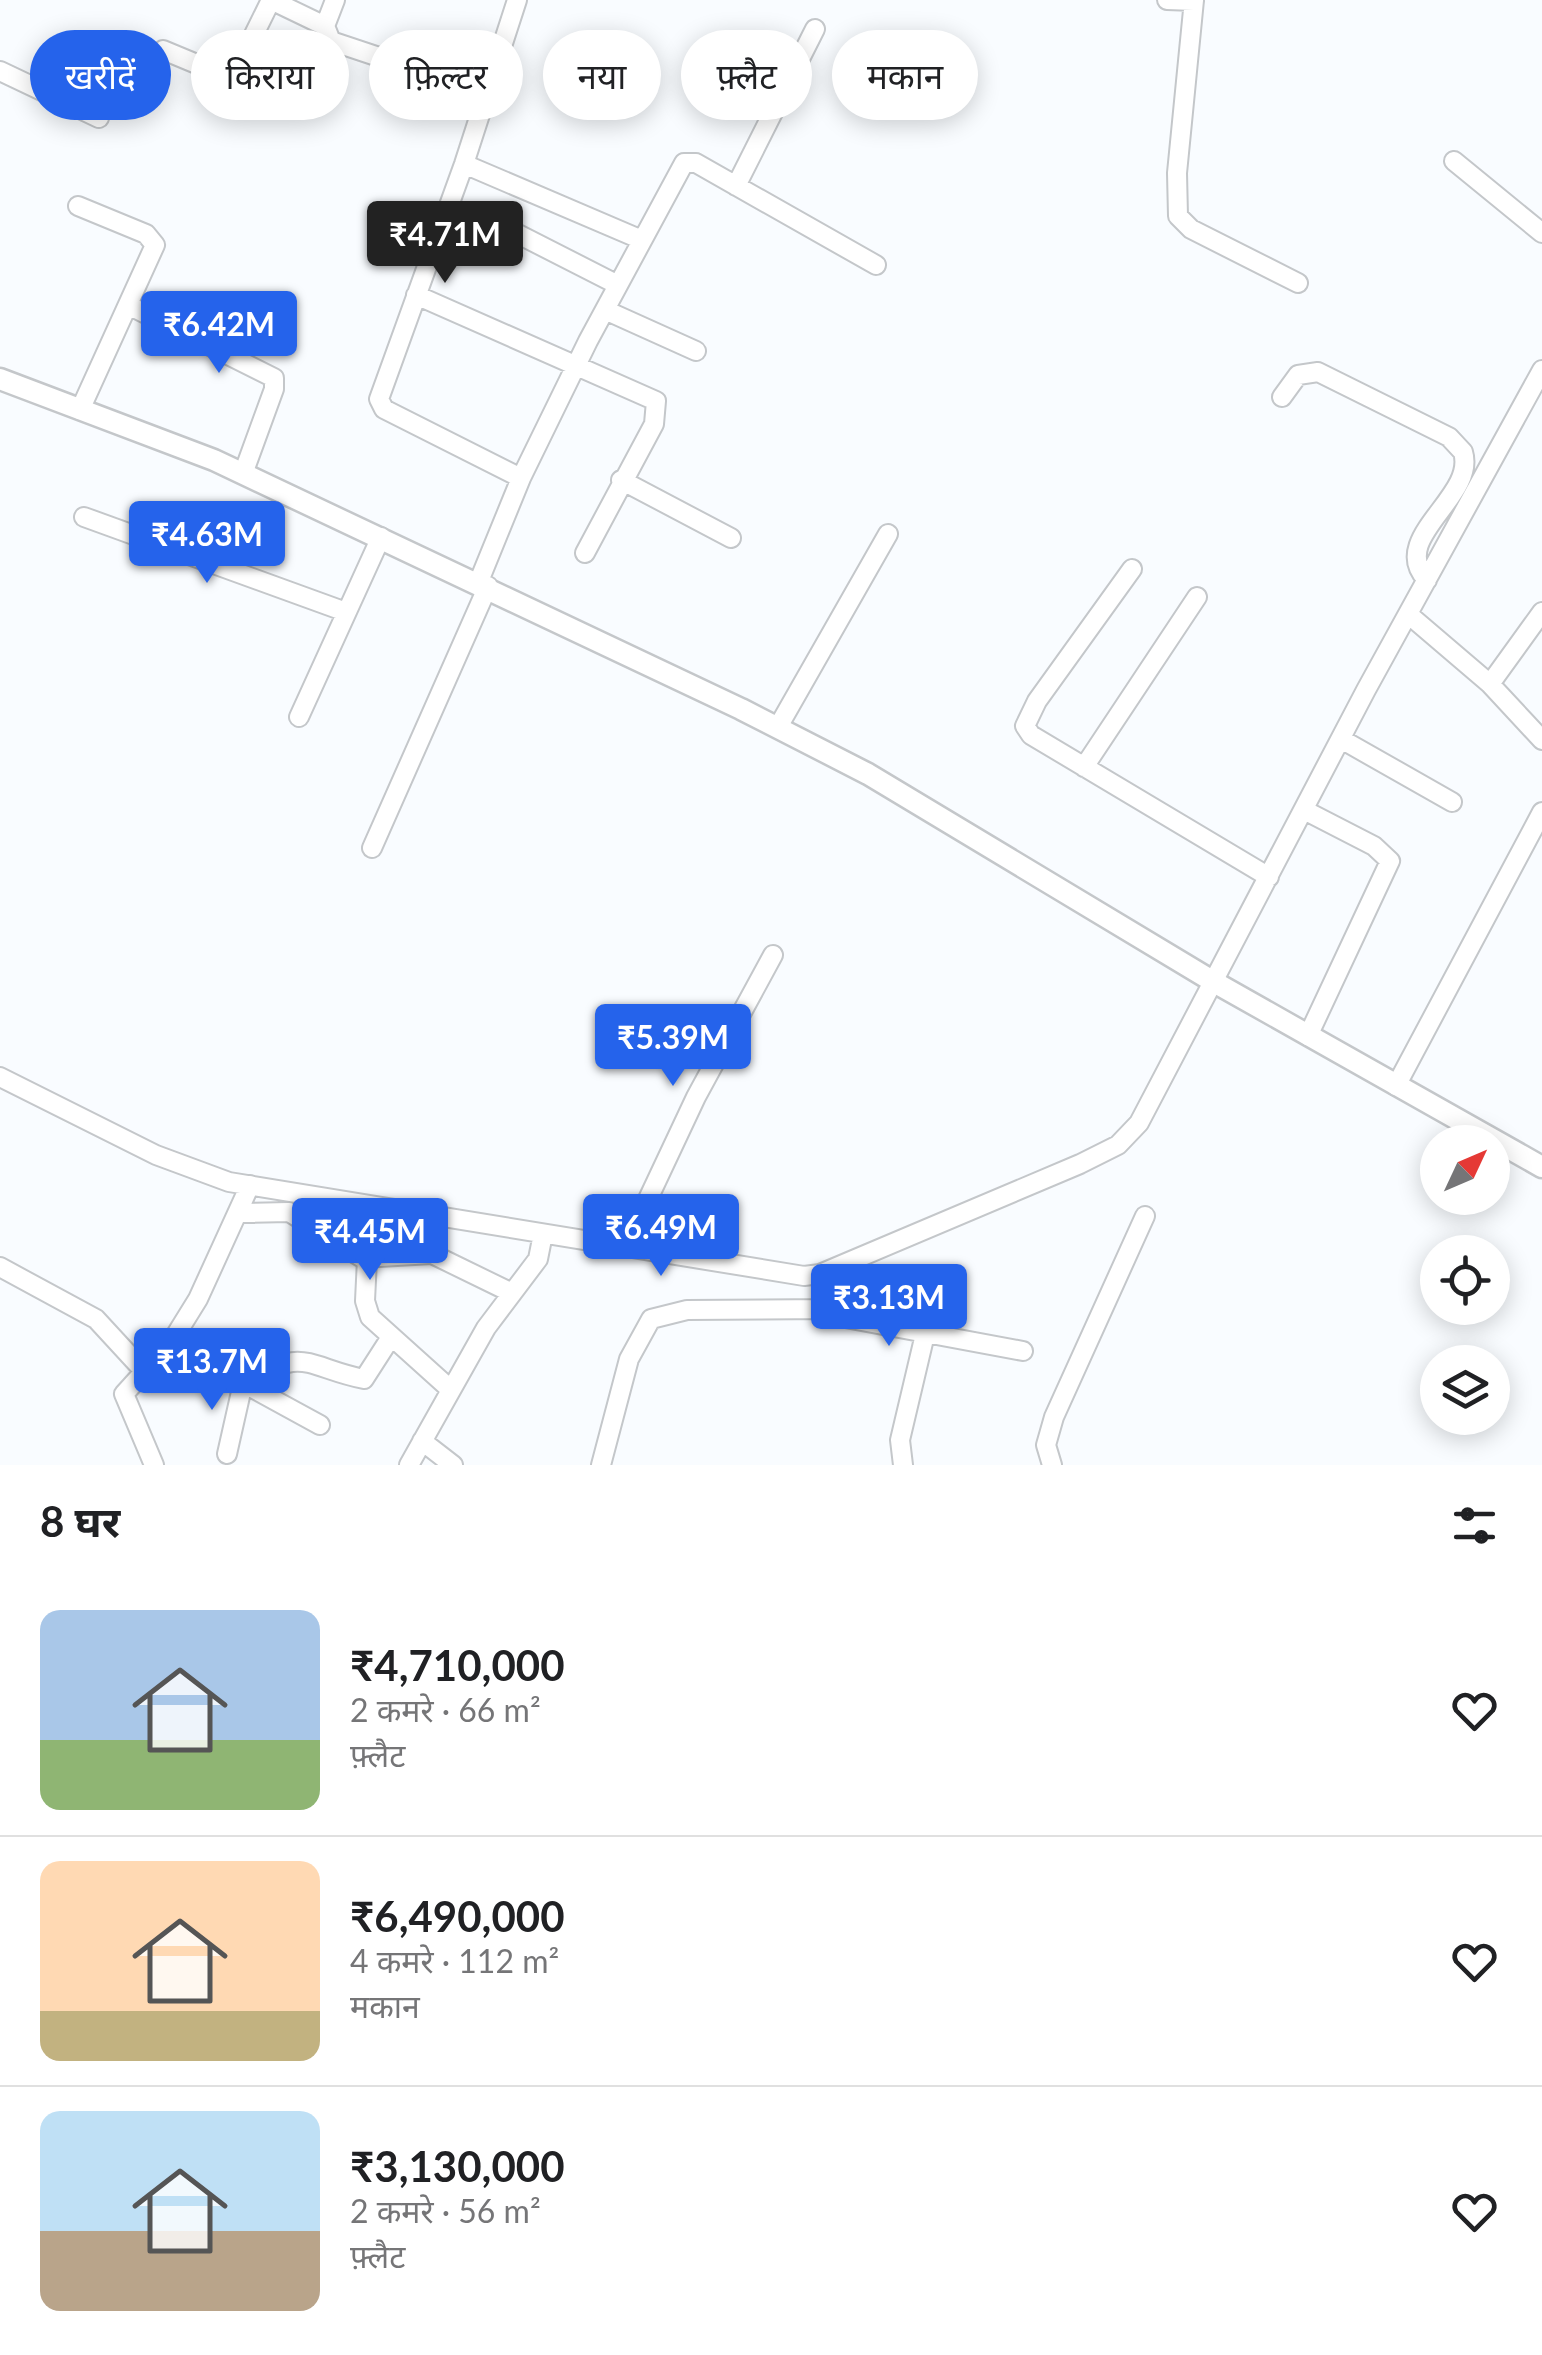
<!DOCTYPE html>
<html lang="hi">
<meta charset="utf-8">
<style>
body{margin:0;font-family:Lato,"Noto Sans Devanagari",sans-serif;background:#f6f6f6;color:#202124;height:100vh;display:flex;flex-direction:column;font-size:38px;white-space:nowrap}
*{box-sizing:border-box;margin:0}
p{font-size:32px;color:#757577}
.icon{flex:none;width:55px;height:55px;fill:none;stroke:currentColor;stroke-width:2;stroke-linecap:round;stroke-linejoin:round}
.map{position:relative;height:1465px;overflow:hidden}
.panel{display:flex;flex-direction:column;background:#fff;flex:1}
.panel>*{flex:none}
.top-card{position:absolute;left:30px;top:30px;width:1000px;height:90px;display:flex;gap:20px}
.needle{width:65px;rotate:46deg}
.buttons{position:absolute;left:1420px;top:1125px;display:grid;gap:20px}
.buttons a{display:grid;place-items:center;width:90px;height:90px;border-radius:50%;background:#fff;box-shadow:0 5px 25px #0003;font-size:50px}
.price{position:absolute;translate:-50% -85px;padding:0 22px;border-radius:10px;background:#2563eb;color:#fff;font-size:32px;line-height:65px;filter:drop-shadow(0 2px 5px #0008)}
.price::after{content:'';position:absolute;left:50%;top:60px;width:30px;height:22px;margin-left:-15px;background:inherit;clip-path:polygon(0 0,100% 0,50% 100%)}
.price.active{background:#222;color:#fff}
ul{padding:0;list-style:none}
li{display:flex;align-items:center;gap:30px;height:250px;padding:0 40px}
li+li{border-top:2px solid #e0e0e0}
li span{display:grid;place-items:center;flex:none;width:280px;height:200px;border-radius:20px;color:#555}
li>.icon{margin-inline-start:auto}
span .icon{width:120px;height:120px;fill:#fffc;stroke-width:1}
li b{font-size:42px}
h2{display:flex;justify-content:space-between;align-items:center;height:120px;padding:0 40px;font-size:42px}
.tag{padding:0 35px;border-radius:45px;background:#fff;box-shadow:0 5px 25px #0003;font-size:35px;line-height:90px}
.tag.active{background:#2563eb;color:#fff}
.map>svg:first-child{display:block}
</style>
<div class="map">
<svg width="1542" height="1465" viewBox="0 0 1542 1465">
<rect width="100%" height="100%" fill="#f9fcff"/>
<g fill="none" stroke-linecap="round" stroke-linejoin="round">
<g stroke="#c4c7ca" stroke-width="22">
<path id="minor" d="M 271,0 L 325,26
M 335,0 L 325,26 L 331,41 L 487,93
M 517,0 L 464,164 L 379,399 L 384,409 L 521,478
M 1167,0 L 1194,1
M 1194,0 L 1177,173 L 1178,216 L 1191,229 L 1298,283
M 163,50 L 228,77 L 237,69 L 271,0
M 0,71 L 99,118
M 1454,161 L 1542,233
M 464,164 L 642,240
M 736,186 L 815,29
M 78,206 L 146,234 L 155,245 L 80,410
M 516,233 L 618,285
M 416,295 L 656,401 L 654,424 L 585,553
M 128,305 L 274,378 L 274,389 L 243,474
M 605,310 L 696,351
M 1282,397 L 1298,375 L 1318,372 L 1449,437 L 1463,452 C 1477,497 1387,538 1427,580
M 621,480 L 731,538
M 84,517 L 346,612
M 1132,569 L 1037,701 L 1025,726 L 1031,735 L 1269,877
M 479,581 L 521,478 L 588,341 L 684,163 L 696,163 L 876,265
M 1408,614 L 1490,684 L 1542,740
M 1490,684 L 1542,612
M 299,717 L 381,537
M 778,727 L 888,534
M 1341,739 L 1452,802
M 1084,767 L 1197,597
M 1304,810 L 1374,846 L 1390,861 L 1308,1036
M 372,848 L 488,586
M 0,1077 L 156,1155 L 229,1182 L 804,1276 L 820,1274 L 1080,1164 L 1118,1145 L 1139,1123 L 1366,690 L 1542,370
M 1396,1086 L 1542,812
M 240,1213 L 289,1212 L 362,1258 L 432,1254 L 512,1293
M 625,1248 L 696,1097 L 773,955
M 367,1259 L 365,1301 L 370,1317 L 450,1389
M 0,1267 L 96,1319 L 143,1370
M 820,1274 L 830,1309 L 840,1317 L 1023,1351
M 161,1354 L 243,1383 L 320,1425
M 249,1386 C 300,1343 308,1368 364,1379 L 391,1337
M 422,1441 L 453,1465
M 227,1454 L 243,1383
M 154,1465 L 124,1394 L 172,1341 L 198,1299 L 250,1185
M 409,1465 L 486,1328 L 538,1259 L 543,1234
M 601,1465 L 629,1359 L 651,1319 L 687,1310 L 830,1309
M 903,1465 L 900,1440 L 926,1330
M 1052,1465 L 1046,1445 L 1054,1417 L 1145,1216"/>
</g>
<g stroke="#c4c7ca" stroke-width="25">
<path id="major" d="M 0,379 L 214,460 L 741,709 L 868,774 L 1214,982 L 1542,1167"/>
</g>
<use href="#minor" stroke="#fff" stroke-width="18"/>
<use href="#major" stroke="#fff" stroke-width="20"/>
</g>
</svg>
<div class="buttons">
<a><svg class="needle" viewBox="-14 -14 28 28"><path d="M0-13l5 13h-10z" fill="#e53935"/><path d="M0 13l5-13h-10z" fill="#757577"/></svg></a>
<a><svg class="icon" aria-label="locate" viewBox="0 0 24 24"><circle cx="12" cy="12" r="6"/><path d="M12 2v4M12 18v4M2 12h4M18 12h4"/></svg></a>
<a><svg class="icon" aria-label="layers" viewBox="0 0 24 24"><path d="M12 4l9 5-9 5-9-5zM3 14l9 5 9-5"/></svg></a>
</div>
<b class="price active" style="left:445px;top:286px">₹4.71M</b>
<b class="price" style="left:219px;top:376px">₹6.42M</b>
<b class="price" style="left:207px;top:586px">₹4.63M</b>
<b class="price" style="left:673px;top:1089px">₹5.39M</b>
<b class="price" style="left:661px;top:1279px">₹6.49M</b>
<b class="price" style="left:370px;top:1283px">₹4.45M</b>
<b class="price" style="left:889px;top:1349px">₹3.13M</b>
<b class="price" style="left:212px;top:1413px">₹13.7M</b>
<div class="top-card">
<a class="tag active">खरीदें</a>
<a class="tag">किराया</a>
<a class="tag">फ़िल्टर</a>
<a class="tag">नया</a>
<a class="tag">फ़्लैट</a>
<a class="tag">मकान</a>
</div>
</div>
<section class="panel">
<h2>8 घर<svg class="icon" aria-label="filters" viewBox="0 0 24 24"><path d="M4 7h16M4 17h16"/><circle cx="9" cy="7" r="2"/><circle cx="15" cy="17" r="2"/></svg></h2>
<ul>
<li><span style="background:linear-gradient(#a9c7e8 65%,#8fb573 0)"><svg class="icon" aria-label="home" viewBox="0 0 24 24"><path d="M3 11l9-7 9 7M6 9v11h12V9"/></svg></span><div><b>₹4,710,000</b><p>2 कमरे · 66 m²</p><p>फ़्लैट</p></div><svg class="icon" aria-label="heart" viewBox="0 0 24 24"><path d="M12 20l-8-8c-3-5 5-10 8-4 3-6 11-1 8 4z"/></svg></li>
<li><span style="background:linear-gradient(#ffd9b3 75%,#c2b280 0)"><svg class="icon" aria-label="home" viewBox="0 0 24 24"><path d="M3 11l9-7 9 7M6 9v11h12V9"/></svg></span><div><b>₹6,490,000</b><p>4 कमरे · 112 m²</p><p>मकान</p></div><svg class="icon" aria-label="heart" viewBox="0 0 24 24"><path d="M12 20l-8-8c-3-5 5-10 8-4 3-6 11-1 8 4z"/></svg></li>
<li><span style="background:linear-gradient(#bfe0f5 60%,#b9a48a 0)"><svg class="icon" aria-label="home" viewBox="0 0 24 24"><path d="M3 11l9-7 9 7M6 9v11h12V9"/></svg></span><div><b>₹3,130,000</b><p>2 कमरे · 56 m²</p><p>फ़्लैट</p></div><svg class="icon" aria-label="heart" viewBox="0 0 24 24"><path d="M12 20l-8-8c-3-5 5-10 8-4 3-6 11-1 8 4z"/></svg></li>
</ul>
</section>
